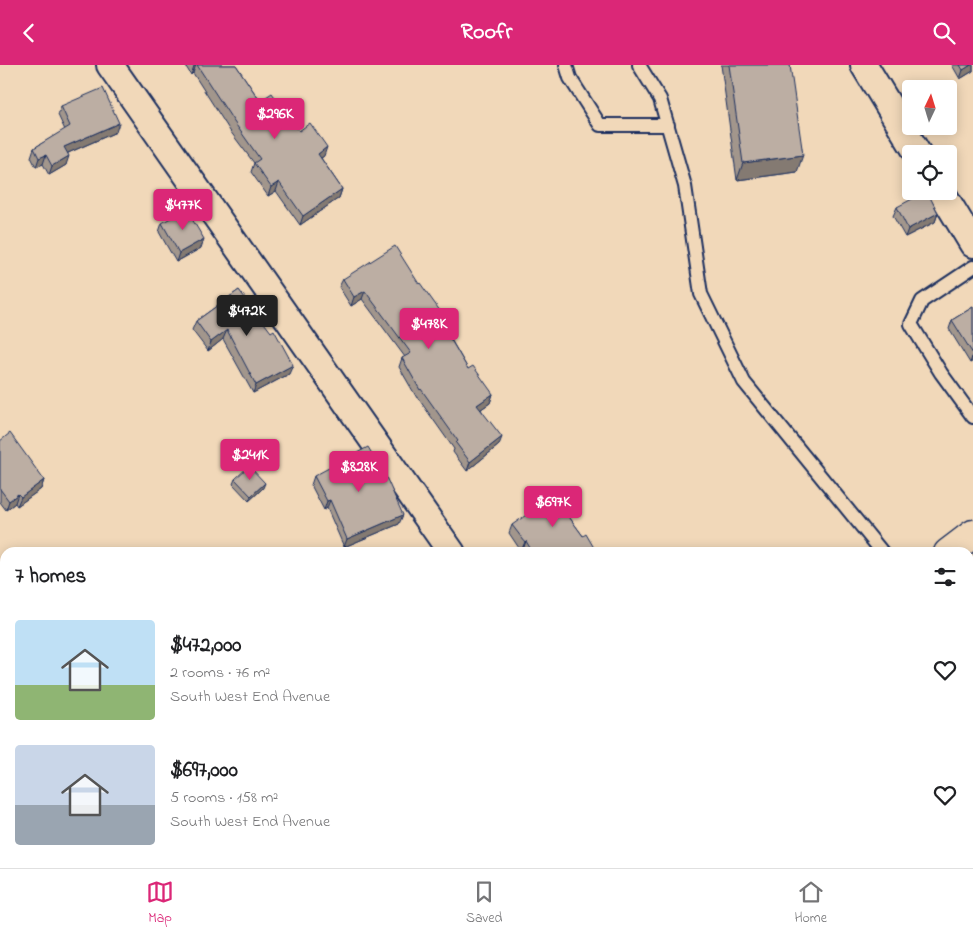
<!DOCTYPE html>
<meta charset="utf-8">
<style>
body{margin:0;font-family:"Indie Flower",sans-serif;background:#f6f6f6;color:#202124;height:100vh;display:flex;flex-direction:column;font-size:19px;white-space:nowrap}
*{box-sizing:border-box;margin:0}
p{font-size:16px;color:#757577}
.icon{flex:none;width:28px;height:28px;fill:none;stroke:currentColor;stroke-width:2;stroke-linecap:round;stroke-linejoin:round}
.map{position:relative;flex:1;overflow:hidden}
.details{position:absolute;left:0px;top:482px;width:974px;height:321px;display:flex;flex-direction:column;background:#fff;border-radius:15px 15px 0 0;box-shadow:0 2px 12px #0003}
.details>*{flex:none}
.needle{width:32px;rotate:4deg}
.controls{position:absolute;left:902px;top:15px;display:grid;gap:10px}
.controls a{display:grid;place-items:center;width:55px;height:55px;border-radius:5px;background:#fff;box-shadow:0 2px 12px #0003;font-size:25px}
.price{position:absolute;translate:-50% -42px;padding:0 11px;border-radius:5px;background:#db2777;color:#fff;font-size:16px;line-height:32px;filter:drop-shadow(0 1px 2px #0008)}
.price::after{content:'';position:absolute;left:50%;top:30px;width:15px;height:11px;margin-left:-8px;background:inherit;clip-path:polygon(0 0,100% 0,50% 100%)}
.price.active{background:#222;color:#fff}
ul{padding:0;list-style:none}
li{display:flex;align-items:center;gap:15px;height:125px;padding:0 15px}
li span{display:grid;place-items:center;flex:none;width:140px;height:100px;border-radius:5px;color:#555}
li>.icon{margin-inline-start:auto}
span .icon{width:60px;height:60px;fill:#fffc;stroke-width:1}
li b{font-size:21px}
h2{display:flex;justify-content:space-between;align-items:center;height:60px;padding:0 15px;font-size:21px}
header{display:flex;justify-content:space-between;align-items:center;height:65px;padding:0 15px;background:#db2777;color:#fff;font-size:22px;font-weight:700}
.tab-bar{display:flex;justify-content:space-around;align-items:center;height:70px;border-top:1px solid #e0e0e0;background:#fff;font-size:14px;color:#757577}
.tab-bar a{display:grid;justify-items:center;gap:2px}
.tab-bar .active{color:#db2777}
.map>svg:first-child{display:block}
</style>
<header><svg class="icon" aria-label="back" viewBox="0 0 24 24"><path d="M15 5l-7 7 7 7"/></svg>Roofr<svg class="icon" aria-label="search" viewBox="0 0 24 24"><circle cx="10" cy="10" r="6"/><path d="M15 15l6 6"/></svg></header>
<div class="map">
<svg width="973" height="803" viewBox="0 0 973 803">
<rect width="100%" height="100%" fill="#f1d8b9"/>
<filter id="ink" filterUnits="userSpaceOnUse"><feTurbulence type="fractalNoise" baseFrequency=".02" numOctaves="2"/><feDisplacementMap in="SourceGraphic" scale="10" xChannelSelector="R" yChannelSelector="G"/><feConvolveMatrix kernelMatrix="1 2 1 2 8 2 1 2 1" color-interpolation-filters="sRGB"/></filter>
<g filter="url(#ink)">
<path fill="#d1bfac" stroke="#767785" d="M 973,723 L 973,803 L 857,803 L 863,799 L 969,799 L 969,726 Z"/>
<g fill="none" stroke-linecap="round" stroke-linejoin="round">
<g stroke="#1b2f5e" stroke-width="16">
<path id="lane" d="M 566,0 L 570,13 L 600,60 L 668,60
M 639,0 L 660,34 L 685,121 L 701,229 L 744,317 L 883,488
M 973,202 L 922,236 L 911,259 L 941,308 L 973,352
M 0,794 L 5,791
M 142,799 L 145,803
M 232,799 L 234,803"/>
</g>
<g stroke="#1b2f5e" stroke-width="30">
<path id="street" d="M 110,0 L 452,488
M 864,0 L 918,89
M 941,126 L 973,179"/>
</g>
<g stroke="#1b2f5e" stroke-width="31">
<path id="secondary" d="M 948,488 L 973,469
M 515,803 L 521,799"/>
</g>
<g stroke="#1b2f5e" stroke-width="31">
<path id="highway" d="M 969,605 L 973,603
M 969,684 L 973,682
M 666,803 L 672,799
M 790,803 L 796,799"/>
</g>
<use href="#lane" stroke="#f1d8b9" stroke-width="12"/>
<use href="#street" stroke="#f1d8b9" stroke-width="26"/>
<use href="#secondary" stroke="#f1d8b9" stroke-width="28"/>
<use href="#highway" stroke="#f1d8b9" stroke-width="28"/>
</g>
<path fill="#a2968c" stroke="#1b2f5e" d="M 185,0 L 236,0 L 260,36 L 299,66 L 324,91 L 321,93 L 342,124 L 339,133 L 300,160 L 276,126 L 268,131 L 251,107 L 254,98 L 230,66 L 193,8 L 191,10 Z
M 721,0 L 790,0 L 797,107 L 737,115 Z
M 952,0 L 973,0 L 973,6 L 960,14 Z
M 61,41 L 116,67 L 68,88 L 66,100 L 49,110 L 43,99 L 36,102 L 31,92 L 34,83 L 65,65 L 58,50 Z
M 897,142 L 938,148 L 935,157 L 905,172 L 893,151 Z
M 162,158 L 201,183 L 176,197 L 159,167 Z
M 343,214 L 441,257 L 468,304 L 493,329 L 490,338 L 481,344 L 499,380 L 467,406 L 453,387 L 454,384 L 418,333 L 417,333 L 399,302 L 402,293 L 405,292 L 362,234 L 351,241 L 339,222 Z
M 239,225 L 289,309 L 253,328 L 223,274 L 208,286 L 192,265 L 196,256 Z
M 973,242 L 973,296 L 970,298 L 949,264 L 952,255 Z
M 0,376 L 44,415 L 41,424 L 17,441 L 15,438 L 6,445 L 0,437 Z
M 314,411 L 399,459 L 344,482 L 327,443 L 324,445 L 311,420 Z
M 235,414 L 263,423 L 249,436 L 233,419 Z
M 576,436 L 573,445 L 567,449 L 583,471 L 597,488 L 525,488 L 523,485 L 521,486 L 509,468 L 512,460 Z
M 5,542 L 5,583 L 0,587 L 0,545 Z
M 246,799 L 279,799 L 282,803 L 248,803 Z
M 334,799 L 347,799 L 342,803 L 337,803 Z"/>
<path fill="#847a72" stroke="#1b2f5e" d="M 196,0 L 193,8 L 191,10 L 194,1 Z
M 971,0 L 973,0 L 973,6 L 960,14 L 963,5 Z
M 119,58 L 116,67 L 61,91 L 64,82 Z
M 327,82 L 324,91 L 314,98 L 318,89 Z
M 46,90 L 43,99 L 36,102 L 39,93 Z
M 803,90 L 797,107 L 737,115 L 743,98 Z
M 69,91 L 66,100 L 49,110 L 52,101 Z
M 279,117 L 276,126 L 268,131 L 271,122 Z
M 342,124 L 339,133 L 300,160 L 303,151 Z
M 938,148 L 935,157 L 905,172 L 908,164 Z
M 204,174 L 201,183 L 176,197 L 179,188 Z
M 365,226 L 362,234 L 351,241 L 354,232 Z
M 443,250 L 440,258 L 438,253 Z
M 227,265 L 223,274 L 208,286 L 211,277 Z
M 973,289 L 973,296 L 970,298 Z
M 293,300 L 289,309 L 253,328 L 256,320 Z
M 493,329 L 490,338 L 474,349 L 477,340 Z
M 502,372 L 499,380 L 467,406 L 470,397 Z
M 44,415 L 41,424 L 17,441 L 21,432 Z
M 265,418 L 263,423 L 249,436 L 251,431 Z
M 18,429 L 15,438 L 6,445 L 9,436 Z
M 330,435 L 327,443 L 324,445 L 327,436 Z
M 576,436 L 573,445 L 561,454 L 564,445 Z
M 403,450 L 399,459 L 344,482 L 347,474 Z
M 526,476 L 523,485 L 521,486 L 525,477 Z
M 5,577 L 5,583 L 0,587 L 3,578 Z
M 341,799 L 347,799 L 342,803 L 340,803 Z"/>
<path fill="#bcaea3" stroke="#1b2f5e" d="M 197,0 L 236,0 L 260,36 L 272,28 L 299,66 L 310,58 L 327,82 L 318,89 L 342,124 L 303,151 L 279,117 L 271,122 L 254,98 L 260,94 L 234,57 Z
M 729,0 L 790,0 L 803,90 L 743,98 Z
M 960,0 L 971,0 L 963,5 Z
M 103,23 L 119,58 L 64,82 L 69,91 L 52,101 L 46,90 L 39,93 L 34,83 L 70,61 L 61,41 Z
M 927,126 L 938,148 L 908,164 L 897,142 Z
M 186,144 L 204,174 L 179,188 L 162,158 Z
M 395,181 L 419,219 L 420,218 L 443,250 L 438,253 L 468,304 L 473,301 L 493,329 L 477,340 L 502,372 L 470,397 L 456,378 L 458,376 L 421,324 L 420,325 L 402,293 L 411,288 L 365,226 L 354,232 L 343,214 Z
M 239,225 L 271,267 L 274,265 L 293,300 L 256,320 L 227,265 L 211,277 L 196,256 Z
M 973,242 L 973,289 L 952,255 Z
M 10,368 L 44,415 L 21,432 L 18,429 L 9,436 L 0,424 L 0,376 Z
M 368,382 L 386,412 L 403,450 L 347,474 L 330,435 L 327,436 L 314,411 Z
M 249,401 L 265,418 L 251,431 L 235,414 Z
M 566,422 L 576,436 L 564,445 L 583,471 L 586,469 L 597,488 L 533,488 L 526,476 L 525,477 L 512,460 Z
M 5,542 L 5,577 L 3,578 L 0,574 L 0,545 Z
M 53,799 L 101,799 L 103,803 L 46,803 Z
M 254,799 L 279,799 L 282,803 L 257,803 Z"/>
</g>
</svg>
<div class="controls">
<a><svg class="needle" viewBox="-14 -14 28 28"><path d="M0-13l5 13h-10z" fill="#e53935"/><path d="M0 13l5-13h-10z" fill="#757577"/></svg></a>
<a><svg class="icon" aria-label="locate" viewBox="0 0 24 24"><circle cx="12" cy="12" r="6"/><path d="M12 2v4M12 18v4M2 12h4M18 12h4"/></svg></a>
</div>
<b class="price" style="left:275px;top:75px">$296K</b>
<b class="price" style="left:183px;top:166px">$477K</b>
<b class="price active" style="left:247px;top:272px">$472K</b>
<b class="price" style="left:429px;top:285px">$478K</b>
<b class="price" style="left:250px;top:416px">$241K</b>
<b class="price" style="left:359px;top:428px">$828K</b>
<b class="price" style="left:553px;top:463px">$697K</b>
<section class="details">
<h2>7 homes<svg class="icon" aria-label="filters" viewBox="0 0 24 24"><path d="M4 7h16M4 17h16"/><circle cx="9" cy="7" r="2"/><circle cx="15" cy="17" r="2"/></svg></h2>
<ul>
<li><span style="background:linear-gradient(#bfe0f5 65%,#8fb573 0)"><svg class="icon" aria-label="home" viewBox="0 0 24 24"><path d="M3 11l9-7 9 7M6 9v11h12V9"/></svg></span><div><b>$472,000</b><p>2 rooms · 76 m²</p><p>South West End Avenue</p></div><svg class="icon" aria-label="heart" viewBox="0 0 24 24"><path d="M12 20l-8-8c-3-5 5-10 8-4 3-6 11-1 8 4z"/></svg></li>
<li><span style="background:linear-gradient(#c9d6e8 60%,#9aa5b1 0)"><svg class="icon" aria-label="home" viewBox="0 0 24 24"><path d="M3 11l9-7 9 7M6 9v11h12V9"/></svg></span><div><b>$697,000</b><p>5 rooms · 158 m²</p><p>South West End Avenue</p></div><svg class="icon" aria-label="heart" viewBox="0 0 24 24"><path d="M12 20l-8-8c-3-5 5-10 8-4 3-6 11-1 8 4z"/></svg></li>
</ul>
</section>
</div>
<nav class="tab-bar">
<a class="active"><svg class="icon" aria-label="map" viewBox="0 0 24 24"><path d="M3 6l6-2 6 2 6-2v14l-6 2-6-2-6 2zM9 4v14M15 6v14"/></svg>Map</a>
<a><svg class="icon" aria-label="saved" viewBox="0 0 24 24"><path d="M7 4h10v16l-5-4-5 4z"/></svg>Saved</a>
<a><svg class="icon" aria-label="home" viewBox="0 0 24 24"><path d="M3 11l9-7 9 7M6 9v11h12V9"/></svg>Home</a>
</nav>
